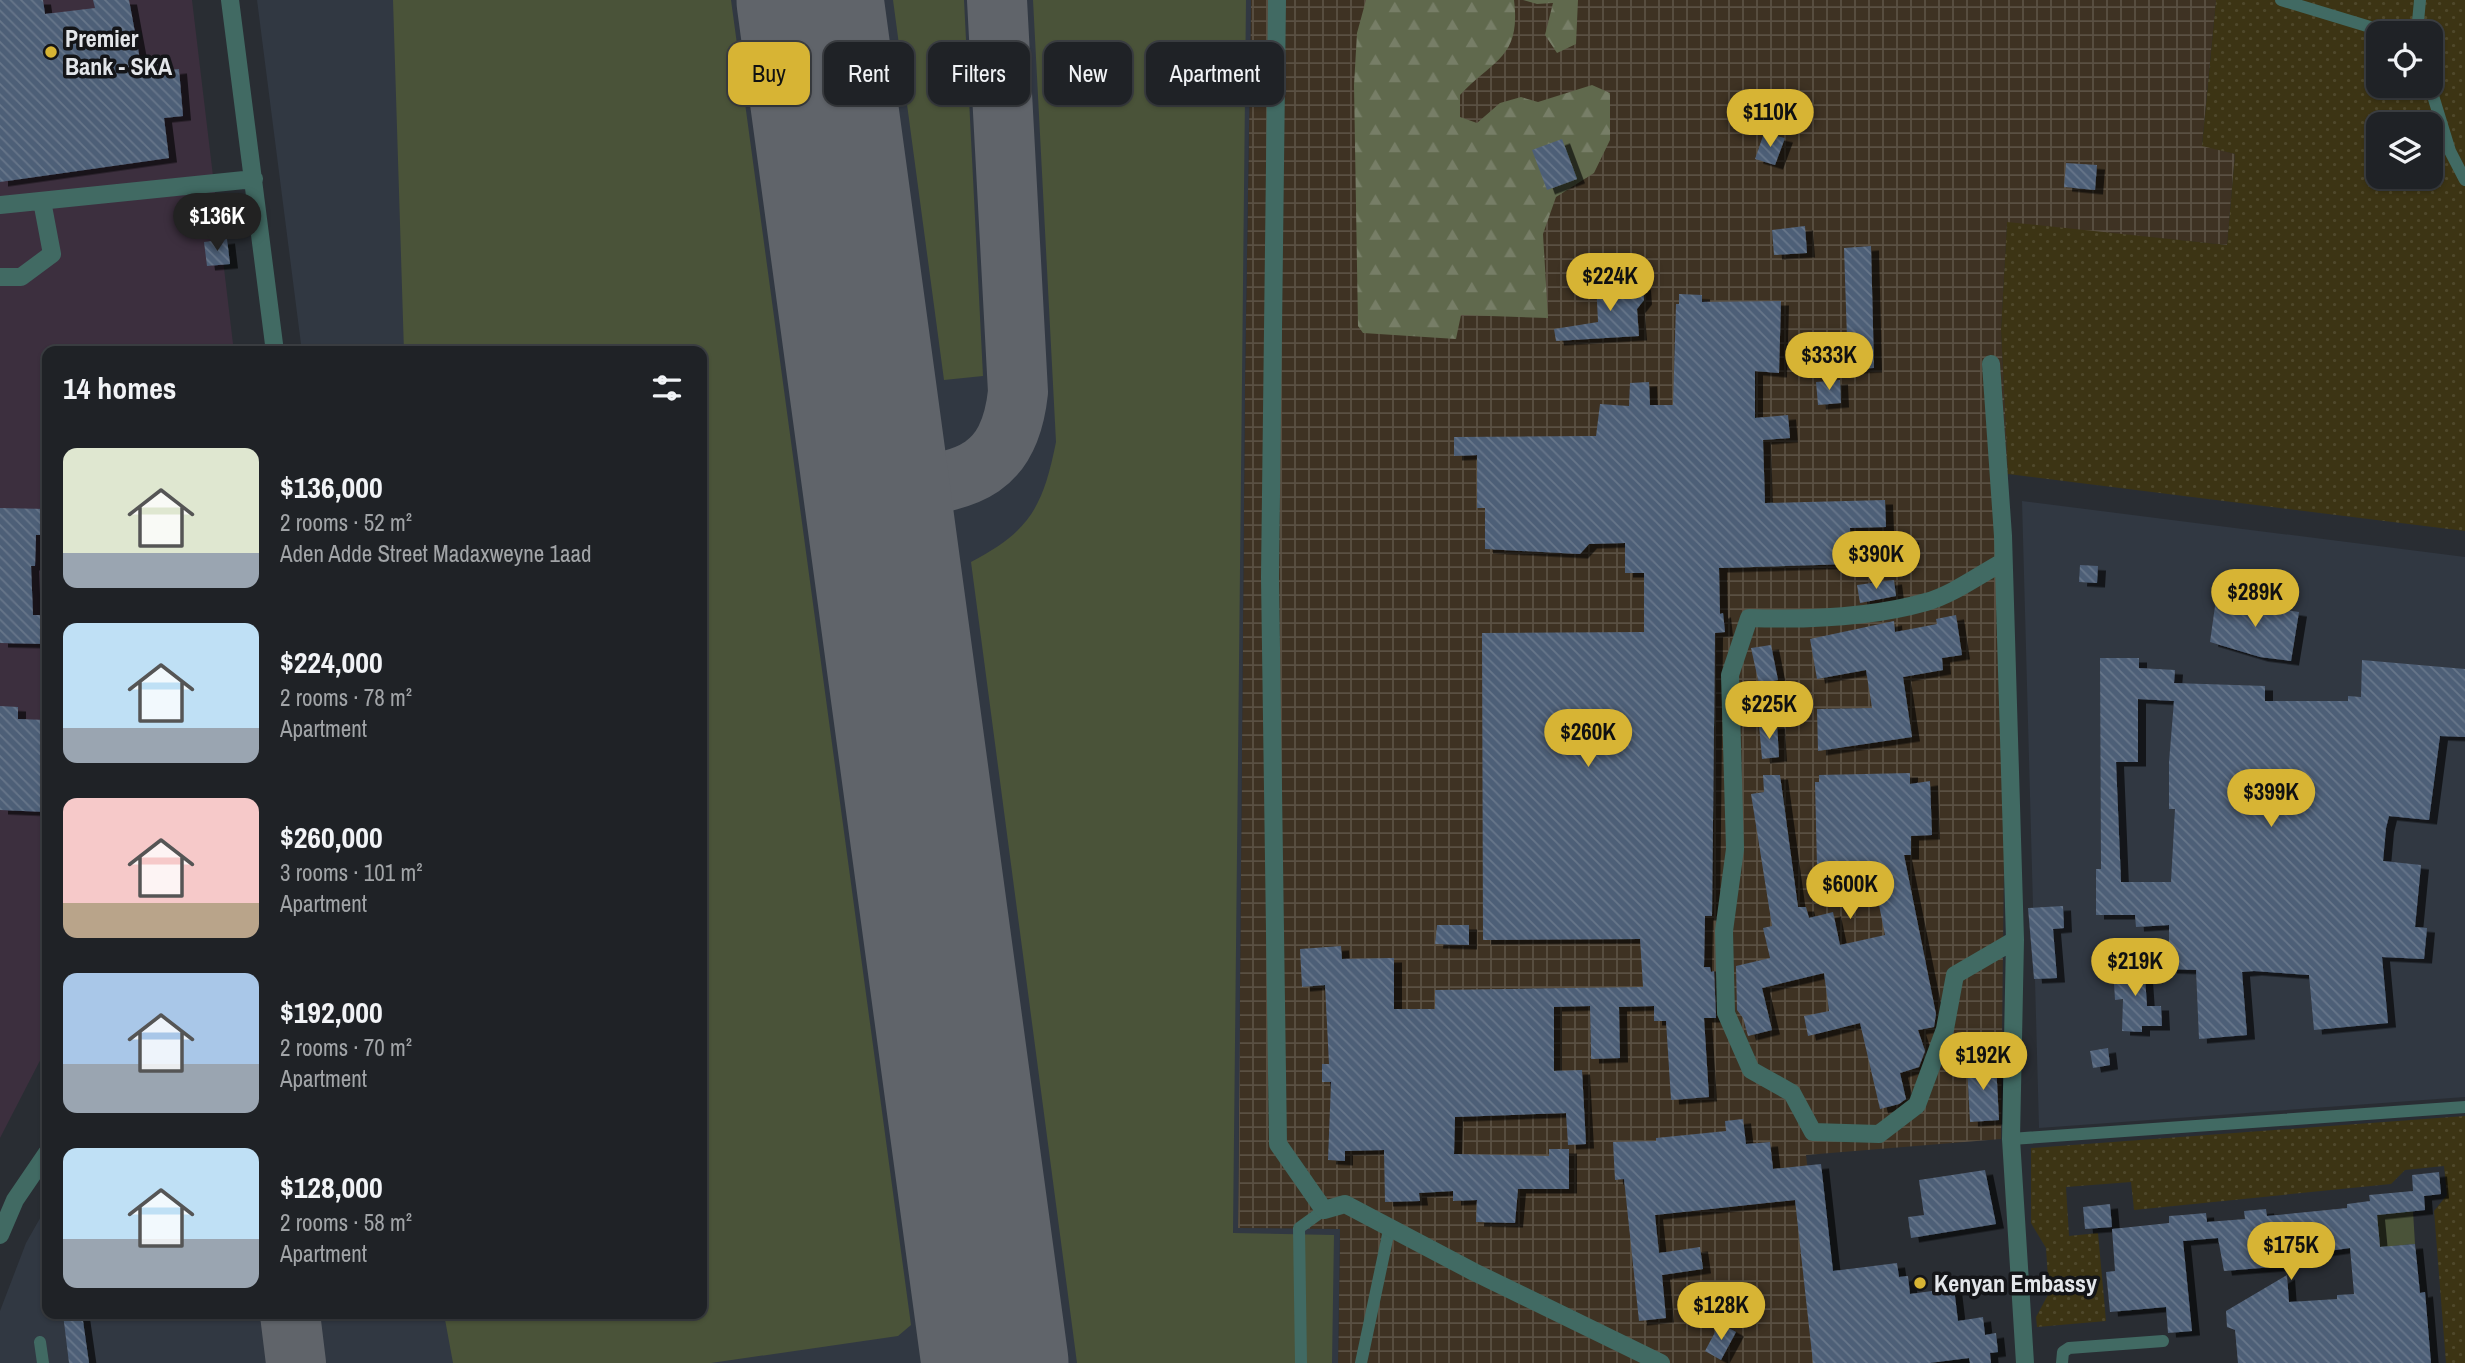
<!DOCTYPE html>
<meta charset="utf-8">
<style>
body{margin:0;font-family:"Archivo Narrow",sans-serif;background:#2c2f32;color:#f1f3f6;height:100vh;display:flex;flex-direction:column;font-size:26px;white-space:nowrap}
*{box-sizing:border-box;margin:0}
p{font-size:23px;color:#a1a4a7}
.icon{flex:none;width:38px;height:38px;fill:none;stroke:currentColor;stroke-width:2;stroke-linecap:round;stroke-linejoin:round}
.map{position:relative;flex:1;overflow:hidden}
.drawer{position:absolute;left:42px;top:346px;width:665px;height:973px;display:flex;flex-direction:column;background:#1f2226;border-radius:14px;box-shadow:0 2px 5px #0004,0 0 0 2px #3c3f43}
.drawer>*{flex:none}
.guide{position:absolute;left:728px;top:42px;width:665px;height:63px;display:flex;gap:14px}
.buttons{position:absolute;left:2366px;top:21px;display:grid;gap:14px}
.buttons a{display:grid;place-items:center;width:77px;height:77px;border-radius:14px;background:#1f2226;box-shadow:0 2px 5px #0004,0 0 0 2px #3c3f43;font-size:35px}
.price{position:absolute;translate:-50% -60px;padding:0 16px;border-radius:24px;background:#d7b434;color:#111;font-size:23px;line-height:46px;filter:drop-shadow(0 2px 4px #0008)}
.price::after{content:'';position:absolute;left:50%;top:42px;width:21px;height:16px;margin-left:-10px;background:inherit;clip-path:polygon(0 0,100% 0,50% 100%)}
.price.current{background:#222;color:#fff}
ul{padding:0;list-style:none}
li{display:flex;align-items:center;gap:21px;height:175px;padding:0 21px}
li span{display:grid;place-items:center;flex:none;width:196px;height:140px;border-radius:14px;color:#555}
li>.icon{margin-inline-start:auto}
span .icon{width:84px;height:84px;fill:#fffc;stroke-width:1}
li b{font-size:30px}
h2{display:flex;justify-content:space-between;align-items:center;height:84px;padding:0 21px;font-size:30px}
.tag{padding:0 24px;border-radius:14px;background:#1f2226;box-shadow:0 2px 5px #0004,0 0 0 2px #3c3f43;font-size:24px;line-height:63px}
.tag.current{background:#d7b434;color:#111}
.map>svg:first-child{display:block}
</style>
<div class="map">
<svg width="2465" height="1363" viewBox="0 0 2465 1363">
<defs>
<pattern id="industrial-grid" width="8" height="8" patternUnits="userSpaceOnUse" patternTransform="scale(1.75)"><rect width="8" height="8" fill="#3e3223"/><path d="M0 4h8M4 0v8" fill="none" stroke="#5a5043"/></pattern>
<pattern id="forest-firs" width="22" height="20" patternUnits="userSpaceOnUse" patternTransform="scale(1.75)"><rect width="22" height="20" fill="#60694d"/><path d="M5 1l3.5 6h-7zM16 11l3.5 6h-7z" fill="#777e67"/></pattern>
<pattern id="sand-dots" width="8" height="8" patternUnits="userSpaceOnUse" patternTransform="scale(1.75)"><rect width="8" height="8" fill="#3c3414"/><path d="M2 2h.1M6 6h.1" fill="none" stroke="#4f482b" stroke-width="1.8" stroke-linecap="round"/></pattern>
<pattern id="building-back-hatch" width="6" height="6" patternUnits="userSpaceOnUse" patternTransform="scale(1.75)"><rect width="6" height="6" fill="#4e5f77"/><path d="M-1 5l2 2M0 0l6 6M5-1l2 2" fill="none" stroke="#67768a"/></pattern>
<filter id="shadow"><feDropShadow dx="8" dy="4.5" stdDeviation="0" flood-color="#0009"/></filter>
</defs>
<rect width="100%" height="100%" fill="#292d33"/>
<path fill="#3c2f3e" d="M 0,0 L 192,0 L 234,352 L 47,352 L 47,1047 L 0,1138 Z"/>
<path fill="url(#industrial-grid)" d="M 1251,0 L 2216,0 L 2202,145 L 2235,154 L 2227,245 L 2007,223 L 2001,330 L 2008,474 L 2001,1139 L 1806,1155 L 1831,1363 L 1338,1363 L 1340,1229 L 1238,1229 L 1245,383 Z"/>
<path fill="#313842" d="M 257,0 L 1251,0 L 1245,383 L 1238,1228 L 1340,1229 L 1338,1363 L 0,1363 L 0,1311 L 26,1243 L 47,1206 L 47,1314 L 702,1314 L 702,352 L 302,352 Z
M 2022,501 L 2465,557 L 2465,1097 L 2039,1128 Z"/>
<path fill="#4a5339" d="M 393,0 L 731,0 L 911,1325 L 898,1336 L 711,1363 L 453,1363 L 444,1314 L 702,1314 L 702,352 L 404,352 Z
M 893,0 L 964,0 L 983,376 L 944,380 Z
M 1033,0 L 1246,0 L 1233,1233 L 1334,1235 L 1332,1363 L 1077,1363 L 971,562 C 1030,531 1043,507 1056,442 Z
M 2413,1211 L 2415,1244 L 2393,1246 L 2376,1269 L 2371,1215 Z"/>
<path fill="url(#forest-firs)" d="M 1366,0 L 1514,0 C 1521,58 1494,59 1460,95 L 1460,117 L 1477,123 L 1500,103 L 1521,97 L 1538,102 L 1592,85 L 1610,93 L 1610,140 L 1594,173 L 1556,197 L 1543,234 L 1548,318 L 1461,315 L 1456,339 L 1363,333 L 1358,326 L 1354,85 L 1357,33 Z
M 1523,0 L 1578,0 L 1576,44 L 1557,53 L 1545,35 L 1553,3 L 1537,4 Z"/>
<path fill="url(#sand-dots)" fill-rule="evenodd" d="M 2216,0 L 2465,0 L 2465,531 L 2008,474 L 2001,330 L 2007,222 L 2227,245 L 2235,154 L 2202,146 ZM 2378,33 L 2431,33 L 2431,86 L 2378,86 ZM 2378,124 L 2431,124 L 2431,177 L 2378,177 Z
M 2465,1116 L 2465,1363 L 2446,1363 L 2434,1211 L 2447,1195 L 2444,1166 L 2405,1170 L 2391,1184 L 2134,1210 L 2131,1182 L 2066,1187 L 2069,1236 L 2098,1233 L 2106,1321 L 2037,1327 L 2036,1317 L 2049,1293 L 2046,1248 L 2031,1223 L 2031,1148 Z"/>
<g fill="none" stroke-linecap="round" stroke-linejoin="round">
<path stroke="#60646a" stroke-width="60" d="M 877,494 C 952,479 1008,485 1018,392 L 997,0
M 290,1314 L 296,1363"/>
<path stroke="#60646a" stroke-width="147" d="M 810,0 L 995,1363"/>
</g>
<path fill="url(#building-back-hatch)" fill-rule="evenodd" filter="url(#shadow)" d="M 0,0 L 43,0 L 45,14 L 95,8 L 93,0 L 129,0 L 141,65 L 160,63 L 161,71 L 179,69 L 183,116 L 164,118 L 169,158 L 0,182 Z
M 1764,133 L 1785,138 L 1775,165 L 1755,159 Z
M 1562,139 L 1577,179 L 1547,190 L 1532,150 Z
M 2066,163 L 2097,165 L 2095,190 L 2064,187 Z
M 1805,226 L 1807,253 L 1774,255 L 1772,230 Z
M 227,239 L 230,264 L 207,266 L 204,242 Z
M 1871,246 L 1874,368 L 1848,369 L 1844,248 Z
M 1639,279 L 1643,286 L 1644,300 L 1637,309 L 1639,336 L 1556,341 L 1554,329 L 1598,322 L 1596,281 Z
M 1679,294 L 1702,295 L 1702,302 L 1781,301 L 1779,373 L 1755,371 L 1755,418 L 1788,415 L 1790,438 L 1763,440 L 1765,503 L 1885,500 L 1886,527 L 1850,528 L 1851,564 L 1719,568 L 1720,614 L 1723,613 L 1725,632 L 1715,633 L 1712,916 L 1705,916 L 1704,967 L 1710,967 L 1711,972 L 1714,971 L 1716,1018 L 1704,1018 L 1709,1097 L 1671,1100 L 1666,1021 L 1654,1021 L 1654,1006 L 1619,1007 L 1620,1058 L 1591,1059 L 1590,1006 L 1554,1007 L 1554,1071 L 1582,1070 L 1586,1144 L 1568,1145 L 1566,1113 L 1455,1117 L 1454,1154 L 1549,1156 L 1549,1149 L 1569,1149 L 1569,1189 L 1518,1189 L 1515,1223 L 1476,1222 L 1477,1200 L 1453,1201 L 1453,1191 L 1419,1193 L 1420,1201 L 1385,1202 L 1384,1150 L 1345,1151 L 1345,1161 L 1328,1160 L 1331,1082 L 1322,1082 L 1322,1064 L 1329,1064 L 1325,985 L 1302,987 L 1300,949 L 1341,946 L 1342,959 L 1394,958 L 1394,1009 L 1435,1009 L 1435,990 L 1643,987 L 1640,939 L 1483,940 L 1482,633 L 1644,632 L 1644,573 L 1625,573 L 1625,543 L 1589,544 L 1580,554 L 1485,549 L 1485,508 L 1477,508 L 1477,455 L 1454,456 L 1454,437 L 1596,436 L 1600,404 L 1629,406 L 1630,383 L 1649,382 L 1650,405 L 1673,405 L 1676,304 L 1679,304 Z
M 1840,380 L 1841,403 L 1818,405 L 1816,382 Z
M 0,508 L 47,509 L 47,535 L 36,535 L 35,566 L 31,566 L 33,615 L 47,615 L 47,644 L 0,643 Z
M 1892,538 L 1911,538 L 1911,560 L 1893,559 Z
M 2080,565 L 2098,566 L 2097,583 L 2079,582 Z
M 1894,580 L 1896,596 L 1860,603 L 1857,585 Z
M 2216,599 L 2299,612 L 2291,661 L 2260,657 L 2210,642 Z
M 1956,615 L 1962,655 L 1942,658 L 1943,670 L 1903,677 L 1912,737 L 1818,751 L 1817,709 L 1872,708 L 1866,670 L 1817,679 L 1810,639 L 1894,621 L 1895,632 L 1937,624 L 1936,619 Z
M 1771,645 L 1778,680 L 1759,684 L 1751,648 Z
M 2100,658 L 2139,658 L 2139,668 L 2175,670 L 2174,683 L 2265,686 L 2265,701 L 2348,701 L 2348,696 L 2361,697 L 2362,660 L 2465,669 L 2465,737 L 2440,736 L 2429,820 L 2389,816 L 2386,828 L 2383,861 L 2421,865 L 2415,927 L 2427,928 L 2424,959 L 2382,957 L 2388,1023 L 2314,1030 L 2309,975 L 2254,971 L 2242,972 L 2247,1035 L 2199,1039 L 2196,970 L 2169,969 L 2169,925 L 2136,927 L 2135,915 L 2096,915 L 2096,869 L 2101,869 ZM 2138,699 L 2174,701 L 2169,762 L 2169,809 L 2175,809 L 2171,882 L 2121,882 L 2116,762 L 2138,762 Z
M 0,706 L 18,707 L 18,719 L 47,720 L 47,812 L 0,810 Z
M 1777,724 L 1779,757 L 1762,759 L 1759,725 Z
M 1910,773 L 1910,784 L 1930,781 L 1932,835 L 1911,836 L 1911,855 L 1904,855 L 1936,1014 L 1934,1027 L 1918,1030 L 1925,1051 L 1919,1067 L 1900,1073 L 1906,1099 L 1899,1104 L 1880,1109 L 1860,1023 L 1808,1036 L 1804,1016 L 1829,1011 L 1824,973 L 1762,988 L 1772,1030 L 1748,1036 L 1743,1018 L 1737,1010 L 1736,966 L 1770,958 L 1763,928 L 1772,926 L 1751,794 L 1764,792 L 1763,775 L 1780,775 L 1798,907 L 1806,907 L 1809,918 L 1833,912 L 1840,945 L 1885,935 L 1871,865 L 1817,867 L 1815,782 L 1819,782 L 1819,775 Z
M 2063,906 L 2064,928 L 2053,929 L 2057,978 L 2034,979 L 2028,908 Z
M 1437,925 L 1469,925 L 1469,945 L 1435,944 Z
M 2144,963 L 2147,1006 L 2161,1006 L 2162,1026 L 2142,1026 L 2142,1032 L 2122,1031 L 2123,999 L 2115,1000 L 2113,965 Z
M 2108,1048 L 2110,1065 L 2093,1068 L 2090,1051 Z
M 1996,1063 L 1999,1120 L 1970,1122 L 1967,1065 Z
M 1743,1119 L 1746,1144 L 1770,1142 L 1773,1169 L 1821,1164 L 1833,1271 L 1897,1263 L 1899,1277 L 1908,1276 L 1910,1294 L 1954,1288 L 1958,1321 L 1983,1317 L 1985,1335 L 1996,1333 L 1998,1352 L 1990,1353 L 1991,1363 L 1970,1363 L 1969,1358 L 1929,1363 L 1813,1363 L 1795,1200 L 1655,1215 L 1659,1253 L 1700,1247 L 1703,1269 L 1662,1275 L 1666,1318 L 1639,1321 L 1624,1179 L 1615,1180 L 1613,1142 L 1656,1141 L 1656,1138 L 1726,1131 L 1725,1121 Z
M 1985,1170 L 1996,1224 L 1911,1238 L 1908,1217 L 1924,1215 L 1919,1180 Z
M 2439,1172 L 2441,1194 L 2424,1196 L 2425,1210 L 2377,1215 L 2380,1247 L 2415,1244 L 2420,1293 L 2425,1292 L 2431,1363 L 2238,1363 L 2235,1330 L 2227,1327 L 2226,1311 L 2287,1275 L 2289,1302 L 2337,1299 L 2337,1295 L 2354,1294 L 2350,1248 L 2285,1257 L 2286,1266 L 2224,1271 L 2218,1238 L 2183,1241 L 2192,1331 L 2168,1333 L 2166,1307 L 2110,1312 L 2106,1272 L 2115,1271 L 2112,1229 L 2169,1223 L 2169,1216 L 2183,1215 L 2206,1213 L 2207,1222 L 2245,1219 L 2244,1211 L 2266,1209 L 2267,1216 L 2347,1208 L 2347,1204 L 2370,1201 L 2369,1195 L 2413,1191 L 2412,1175 Z
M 2110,1204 L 2112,1227 L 2085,1229 L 2083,1207 Z
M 63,1314 L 82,1314 L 89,1363 L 69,1363 Z
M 1720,1323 L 1736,1332 L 1721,1360 L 1705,1351 Z"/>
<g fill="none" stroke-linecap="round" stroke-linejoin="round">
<path stroke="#416a63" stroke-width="12" d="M 2281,0 L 2390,33
M 2417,33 L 2420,0
M 2430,86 L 2450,151 L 2465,180
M 2011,1139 L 2465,1107
M 40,1342 L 43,1363
M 1301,1363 L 1299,1228 L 1324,1210
M 1361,1363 L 1389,1230
M 2062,1363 L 2063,1352 L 2069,1348 L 2163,1341"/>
<path stroke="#416a63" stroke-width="18" d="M 230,0 L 275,352
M 1277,0 L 1270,577 L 1278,1144 L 1324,1210 L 1345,1204 L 1474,1272 L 1661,1363
M 0,205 L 254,179
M 0,277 L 21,277 L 52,254 L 42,201
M 1991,364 L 2003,536 L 2015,940 L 2011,1139 L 2025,1363
M 2003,562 C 1979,575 1952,595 1926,602 C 1870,618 1807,620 1749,618 L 1730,675 L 1735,849 L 1724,931 L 1726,1013 L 1751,1070 L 1792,1093 L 1813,1132 L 1879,1134 L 1917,1105 L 1945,1029 L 1955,975 L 2015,940
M 0,1235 L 15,1200 L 47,1153"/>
</g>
<g fill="#d7b434" stroke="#141518" stroke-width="2.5">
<circle cx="51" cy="52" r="7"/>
<circle cx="1920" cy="1283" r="7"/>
</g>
<g text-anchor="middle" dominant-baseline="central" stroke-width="7" stroke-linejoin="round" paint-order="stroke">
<g font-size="24" font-weight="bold" fill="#e3e6ea" stroke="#141518" text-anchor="start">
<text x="65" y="38">Premier<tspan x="65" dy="28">Bank - SKA</tspan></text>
<text x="1934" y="1283">Kenyan Embassy</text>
</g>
</g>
</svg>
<div class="buttons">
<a><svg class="icon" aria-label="locate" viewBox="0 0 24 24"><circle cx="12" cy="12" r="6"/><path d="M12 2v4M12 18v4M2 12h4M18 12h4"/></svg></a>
<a><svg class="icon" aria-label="layers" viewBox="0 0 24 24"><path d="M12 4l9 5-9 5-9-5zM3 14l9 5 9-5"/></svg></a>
</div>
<b class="price" style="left:1770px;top:149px">$110K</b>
<b class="price current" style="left:217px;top:253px">$136K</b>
<b class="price" style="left:1610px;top:313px">$224K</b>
<b class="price" style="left:1829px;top:392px">$333K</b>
<b class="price" style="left:1876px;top:591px">$390K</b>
<b class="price" style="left:2255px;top:629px">$289K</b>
<b class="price" style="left:1769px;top:741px">$225K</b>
<b class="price" style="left:1588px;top:769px">$260K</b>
<b class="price" style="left:2271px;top:829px">$399K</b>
<b class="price" style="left:1850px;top:921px">$600K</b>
<b class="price" style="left:2135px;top:998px">$219K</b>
<b class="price" style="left:1983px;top:1092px">$192K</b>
<b class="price" style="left:2291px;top:1282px">$175K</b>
<b class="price" style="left:1721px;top:1342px">$128K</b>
<div class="guide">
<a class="tag current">Buy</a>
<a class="tag">Rent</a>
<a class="tag">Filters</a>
<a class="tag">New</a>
<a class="tag">Apartment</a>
</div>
<section class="drawer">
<h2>14 homes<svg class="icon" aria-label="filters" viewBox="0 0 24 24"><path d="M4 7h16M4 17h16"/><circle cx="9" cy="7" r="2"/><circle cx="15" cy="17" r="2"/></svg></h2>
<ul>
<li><span style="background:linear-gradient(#dfe7d0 75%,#9aa5b1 0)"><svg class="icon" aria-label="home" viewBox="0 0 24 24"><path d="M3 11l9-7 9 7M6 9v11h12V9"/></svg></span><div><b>$136,000</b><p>2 rooms · 52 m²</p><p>Aden Adde Street Madaxweyne 1aad</p></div></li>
<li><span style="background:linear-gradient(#bfe0f5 75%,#9aa5b1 0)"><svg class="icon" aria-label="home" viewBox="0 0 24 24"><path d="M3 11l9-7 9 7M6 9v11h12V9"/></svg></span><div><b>$224,000</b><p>2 rooms · 78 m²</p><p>Apartment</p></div></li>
<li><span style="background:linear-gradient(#f6c9c9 75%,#b9a48a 0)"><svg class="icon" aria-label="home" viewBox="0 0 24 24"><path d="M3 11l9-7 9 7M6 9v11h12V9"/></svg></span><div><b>$260,000</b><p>3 rooms · 101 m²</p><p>Apartment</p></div></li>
<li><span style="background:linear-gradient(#a9c7e8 65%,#9aa5b1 0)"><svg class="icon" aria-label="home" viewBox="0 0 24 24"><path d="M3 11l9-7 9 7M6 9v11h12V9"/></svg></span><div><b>$192,000</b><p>2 rooms · 70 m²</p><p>Apartment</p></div></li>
<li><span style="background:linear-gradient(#bfe0f5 65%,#9aa5b1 0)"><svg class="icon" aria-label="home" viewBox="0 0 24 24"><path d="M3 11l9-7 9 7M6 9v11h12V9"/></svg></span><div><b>$128,000</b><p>2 rooms · 58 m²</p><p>Apartment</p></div></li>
</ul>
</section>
</div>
